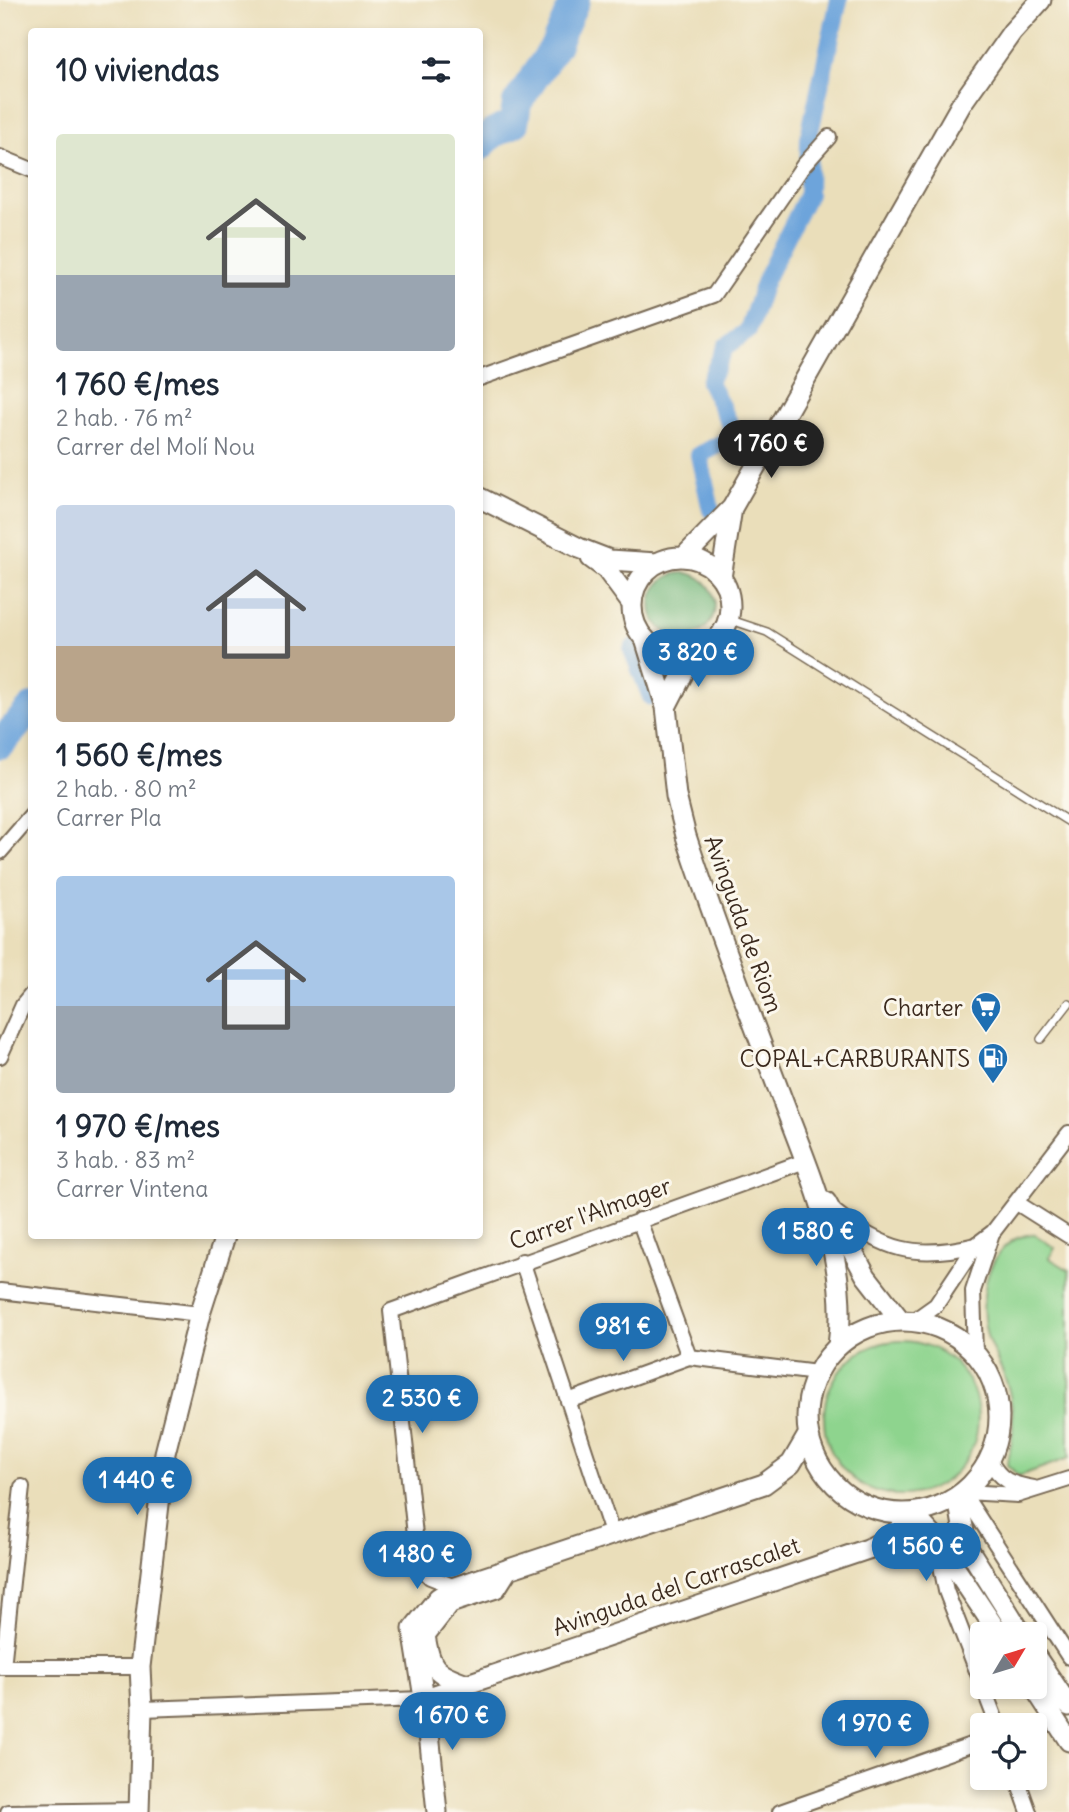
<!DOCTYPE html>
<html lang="es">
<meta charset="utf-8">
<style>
body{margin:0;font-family:Delius,sans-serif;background:#f2f2f3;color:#1f2937;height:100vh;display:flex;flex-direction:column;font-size:26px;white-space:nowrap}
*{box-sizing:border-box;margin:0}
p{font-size:23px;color:#747a83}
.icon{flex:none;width:38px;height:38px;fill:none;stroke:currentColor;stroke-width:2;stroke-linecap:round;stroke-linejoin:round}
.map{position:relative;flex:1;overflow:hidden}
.side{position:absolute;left:28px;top:28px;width:455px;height:1211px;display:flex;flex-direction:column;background:#fff;border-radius:7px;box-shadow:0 4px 10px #0003}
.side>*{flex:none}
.needle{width:46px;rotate:52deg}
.fabs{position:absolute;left:970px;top:1622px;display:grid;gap:14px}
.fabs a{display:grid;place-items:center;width:77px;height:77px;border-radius:7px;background:#fff;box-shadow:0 4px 10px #0003;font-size:35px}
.price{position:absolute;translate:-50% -60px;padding:0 16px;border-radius:24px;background:#1f6fb2;color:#fff;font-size:23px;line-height:46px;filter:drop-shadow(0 2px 4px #0008)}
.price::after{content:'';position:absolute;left:50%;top:42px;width:21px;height:16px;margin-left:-10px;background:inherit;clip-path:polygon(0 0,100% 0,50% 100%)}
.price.current{background:#222;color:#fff}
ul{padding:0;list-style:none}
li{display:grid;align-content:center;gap:14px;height:371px;padding:0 28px}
li span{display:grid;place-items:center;height:217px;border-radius:7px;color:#555}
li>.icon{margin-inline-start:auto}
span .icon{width:126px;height:126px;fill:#fffc;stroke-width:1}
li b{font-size:30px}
h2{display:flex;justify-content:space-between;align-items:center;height:84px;padding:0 28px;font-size:30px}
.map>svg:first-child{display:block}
</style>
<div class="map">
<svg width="1069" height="1812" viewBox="0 0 1069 1812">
<rect width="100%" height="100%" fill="#fbf7ec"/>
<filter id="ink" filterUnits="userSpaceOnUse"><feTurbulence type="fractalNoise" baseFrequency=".0143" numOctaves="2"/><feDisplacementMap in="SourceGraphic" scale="14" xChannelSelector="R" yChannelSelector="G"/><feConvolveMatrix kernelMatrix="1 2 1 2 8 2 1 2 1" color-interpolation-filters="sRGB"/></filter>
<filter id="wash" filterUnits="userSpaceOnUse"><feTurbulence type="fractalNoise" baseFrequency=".00686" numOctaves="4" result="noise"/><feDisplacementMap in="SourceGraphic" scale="28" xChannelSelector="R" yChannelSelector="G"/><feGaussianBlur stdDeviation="1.57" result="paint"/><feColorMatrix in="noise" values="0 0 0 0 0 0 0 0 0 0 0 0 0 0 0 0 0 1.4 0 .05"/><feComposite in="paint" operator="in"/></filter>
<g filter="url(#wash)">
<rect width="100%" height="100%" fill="#eadeba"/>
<path fill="#8ed48e" stroke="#647f56" stroke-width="2" d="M 1034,1234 L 1055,1248 L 1049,1258 L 1069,1270 L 1069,1458 L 1019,1476 L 1007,1465 C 1007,1456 1011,1448 1012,1439 C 1014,1425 1013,1410 1010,1396 C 1007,1376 996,1360 989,1342 C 975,1303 986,1237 1034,1234 Z
M824 1418a77 77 0 1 1 154 0a77 77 0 1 1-154 0Z"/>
<path fill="#72b679" stroke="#56704c" stroke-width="2" d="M651 605a32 32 0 1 1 64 0a32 32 0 1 1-64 0Z"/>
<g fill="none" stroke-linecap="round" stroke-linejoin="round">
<path stroke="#6da4db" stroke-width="18" d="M 711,510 L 699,455 L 736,436 L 709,382 L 726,346 L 748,331 L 765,280 L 808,194 L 809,136 L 839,0
M 634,647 L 632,650 L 651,697"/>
<path stroke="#6da4db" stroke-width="30" d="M 480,146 L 492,134 L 514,123 L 517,103 L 555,46 L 575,0
M 0,744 L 32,708"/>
</g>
</g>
<g filter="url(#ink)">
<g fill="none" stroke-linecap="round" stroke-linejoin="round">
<g stroke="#786955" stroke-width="10">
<path id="lane" d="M 728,619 L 767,632 L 1069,822
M 1041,1039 L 1069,1003"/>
</g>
<g stroke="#786955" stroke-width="18">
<path id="street" d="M 0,157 L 32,170
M 480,378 L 714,295 L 803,166 L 829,137
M 0,852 L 32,815
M 0,1056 L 23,1005 L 32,994
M 1017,1203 L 1069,1236
M 835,1212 C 883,1250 915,1260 976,1245
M 639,1220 L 689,1357
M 522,1261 L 612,1533
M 0,1291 L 200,1314
M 912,1322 L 936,1305 L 976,1245 L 993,1232 L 1069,1133
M 975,1354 L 973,1291 L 992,1233
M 568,1401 L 689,1357 L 817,1373
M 990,1460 C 1000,1481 1011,1484 1034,1488
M 965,1492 L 1018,1495 L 1069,1479
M 963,1493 L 1069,1657
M 937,1546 L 946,1591 L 982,1684
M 455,1587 L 430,1577 L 418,1563 L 391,1311 L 805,1161
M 0,1667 L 140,1667
M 3,1667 L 22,1487
M 983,1687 L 998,1726
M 142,1709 L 423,1699
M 1017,1778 L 1029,1812
M 8,1812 L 139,1810
M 780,1812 L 982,1741"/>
</g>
<g stroke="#786955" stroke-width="23">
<path id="secondary" d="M 480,498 L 579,548 L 610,560 L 657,563
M 684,557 L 732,508 L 962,103 L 1012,32 L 1041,0
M632 606a49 49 0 1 1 98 0a49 49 0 1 1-98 0Z
M 591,558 L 606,569 L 632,604
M 721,578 L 732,508
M 645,639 L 666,707 L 676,796 L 686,836 C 714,922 747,1006 779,1091 C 809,1172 850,1258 838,1346
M 666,707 L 687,666 L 702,650
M 826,1202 L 866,1276 L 901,1321
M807 1417a96 96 0 1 1 192 0a96 96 0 1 1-192 0Z
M 958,1497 L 966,1545 L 1022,1634
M 912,1513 L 935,1538 L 999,1634
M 1034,1654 L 1069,1706
M 467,1684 C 435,1673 430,1669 425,1635 L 450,1603 L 496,1588 L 508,1569
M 1034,1687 L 1069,1741
M 423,1699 L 868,1549 C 885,1540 902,1533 909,1514
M 139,1812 L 142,1709 L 140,1667 L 165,1453 L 200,1314 L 225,1236
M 437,1812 L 428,1723 L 413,1629 L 438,1598 L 455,1587 L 764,1484 L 791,1464 L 808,1435"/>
</g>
<use href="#lane" stroke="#fff" stroke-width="7"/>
<use href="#street" stroke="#fff" stroke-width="14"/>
<use href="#secondary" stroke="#fff" stroke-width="19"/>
</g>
</g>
<defs>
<g id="supermarket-pin" transform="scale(1.575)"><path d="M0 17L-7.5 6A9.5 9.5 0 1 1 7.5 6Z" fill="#1f6fb2" stroke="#fbf7ec"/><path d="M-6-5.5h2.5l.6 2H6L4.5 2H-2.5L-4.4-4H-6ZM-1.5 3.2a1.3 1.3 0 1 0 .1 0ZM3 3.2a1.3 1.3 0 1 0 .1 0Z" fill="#fff"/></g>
<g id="fuel-pin" transform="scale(1.575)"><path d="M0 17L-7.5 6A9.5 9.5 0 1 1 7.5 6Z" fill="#1f6fb2" stroke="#fbf7ec"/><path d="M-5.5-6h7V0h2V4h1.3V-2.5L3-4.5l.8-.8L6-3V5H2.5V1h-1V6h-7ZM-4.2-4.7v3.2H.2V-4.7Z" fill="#fff"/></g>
</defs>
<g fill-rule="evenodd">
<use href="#supermarket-pin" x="986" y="1007"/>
<use href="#fuel-pin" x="993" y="1058"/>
</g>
<g text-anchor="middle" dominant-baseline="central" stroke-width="6" stroke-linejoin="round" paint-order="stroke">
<g font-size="23" fill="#3b2a1e" stroke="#fbf7ec">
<text transform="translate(744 924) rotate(70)">Avinguda de Riom</text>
<text transform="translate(590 1213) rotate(-20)">Carrer l'Almager</text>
<text transform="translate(676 1586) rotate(-19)">Avinguda del Carrascalet</text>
</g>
<g font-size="23" fill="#3b2a1e" stroke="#fbf7ec" text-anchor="end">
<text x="963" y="1007">Charter</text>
<text x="970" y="1058">COPAL+CARBURANTS</text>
</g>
</g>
</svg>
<div class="fabs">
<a><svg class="needle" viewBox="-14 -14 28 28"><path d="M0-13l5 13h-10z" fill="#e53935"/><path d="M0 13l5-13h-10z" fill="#747a83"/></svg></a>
<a><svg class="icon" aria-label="locate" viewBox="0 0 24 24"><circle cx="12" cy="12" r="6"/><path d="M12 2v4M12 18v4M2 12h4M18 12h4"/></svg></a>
</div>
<b class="price current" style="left:771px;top:480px">1 760 €</b>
<b class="price" style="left:698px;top:689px">3 820 €</b>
<b class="price" style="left:816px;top:1268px">1 580 €</b>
<b class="price" style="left:623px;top:1363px">981 €</b>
<b class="price" style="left:422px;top:1435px">2 530 €</b>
<b class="price" style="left:137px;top:1517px">1 440 €</b>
<b class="price" style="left:926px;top:1583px">1 560 €</b>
<b class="price" style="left:417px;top:1591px">1 480 €</b>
<b class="price" style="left:452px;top:1752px">1 670 €</b>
<b class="price" style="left:875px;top:1760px">1 970 €</b>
<section class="side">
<h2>10 viviendas<svg class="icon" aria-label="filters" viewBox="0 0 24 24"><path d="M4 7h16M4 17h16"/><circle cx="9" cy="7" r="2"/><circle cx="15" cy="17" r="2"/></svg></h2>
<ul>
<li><span style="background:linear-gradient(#dfe7d0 65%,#9aa5b1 0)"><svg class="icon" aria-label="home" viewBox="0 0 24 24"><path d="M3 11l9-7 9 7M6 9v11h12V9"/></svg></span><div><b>1 760 €/mes</b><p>2 hab. · 76 m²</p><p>Carrer del Molí Nou</p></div></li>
<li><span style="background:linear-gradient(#c9d6e8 65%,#b9a48a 0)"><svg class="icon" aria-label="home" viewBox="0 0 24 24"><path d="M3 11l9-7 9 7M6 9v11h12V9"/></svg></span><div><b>1 560 €/mes</b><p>2 hab. · 80 m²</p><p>Carrer Pla</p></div></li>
<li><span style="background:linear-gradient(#a9c7e8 60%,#9aa5b1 0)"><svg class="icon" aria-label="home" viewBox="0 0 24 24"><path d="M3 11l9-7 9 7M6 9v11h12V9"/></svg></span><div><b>1 970 €/mes</b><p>3 hab. · 83 m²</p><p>Carrer Vintena</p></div></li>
</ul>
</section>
</div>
